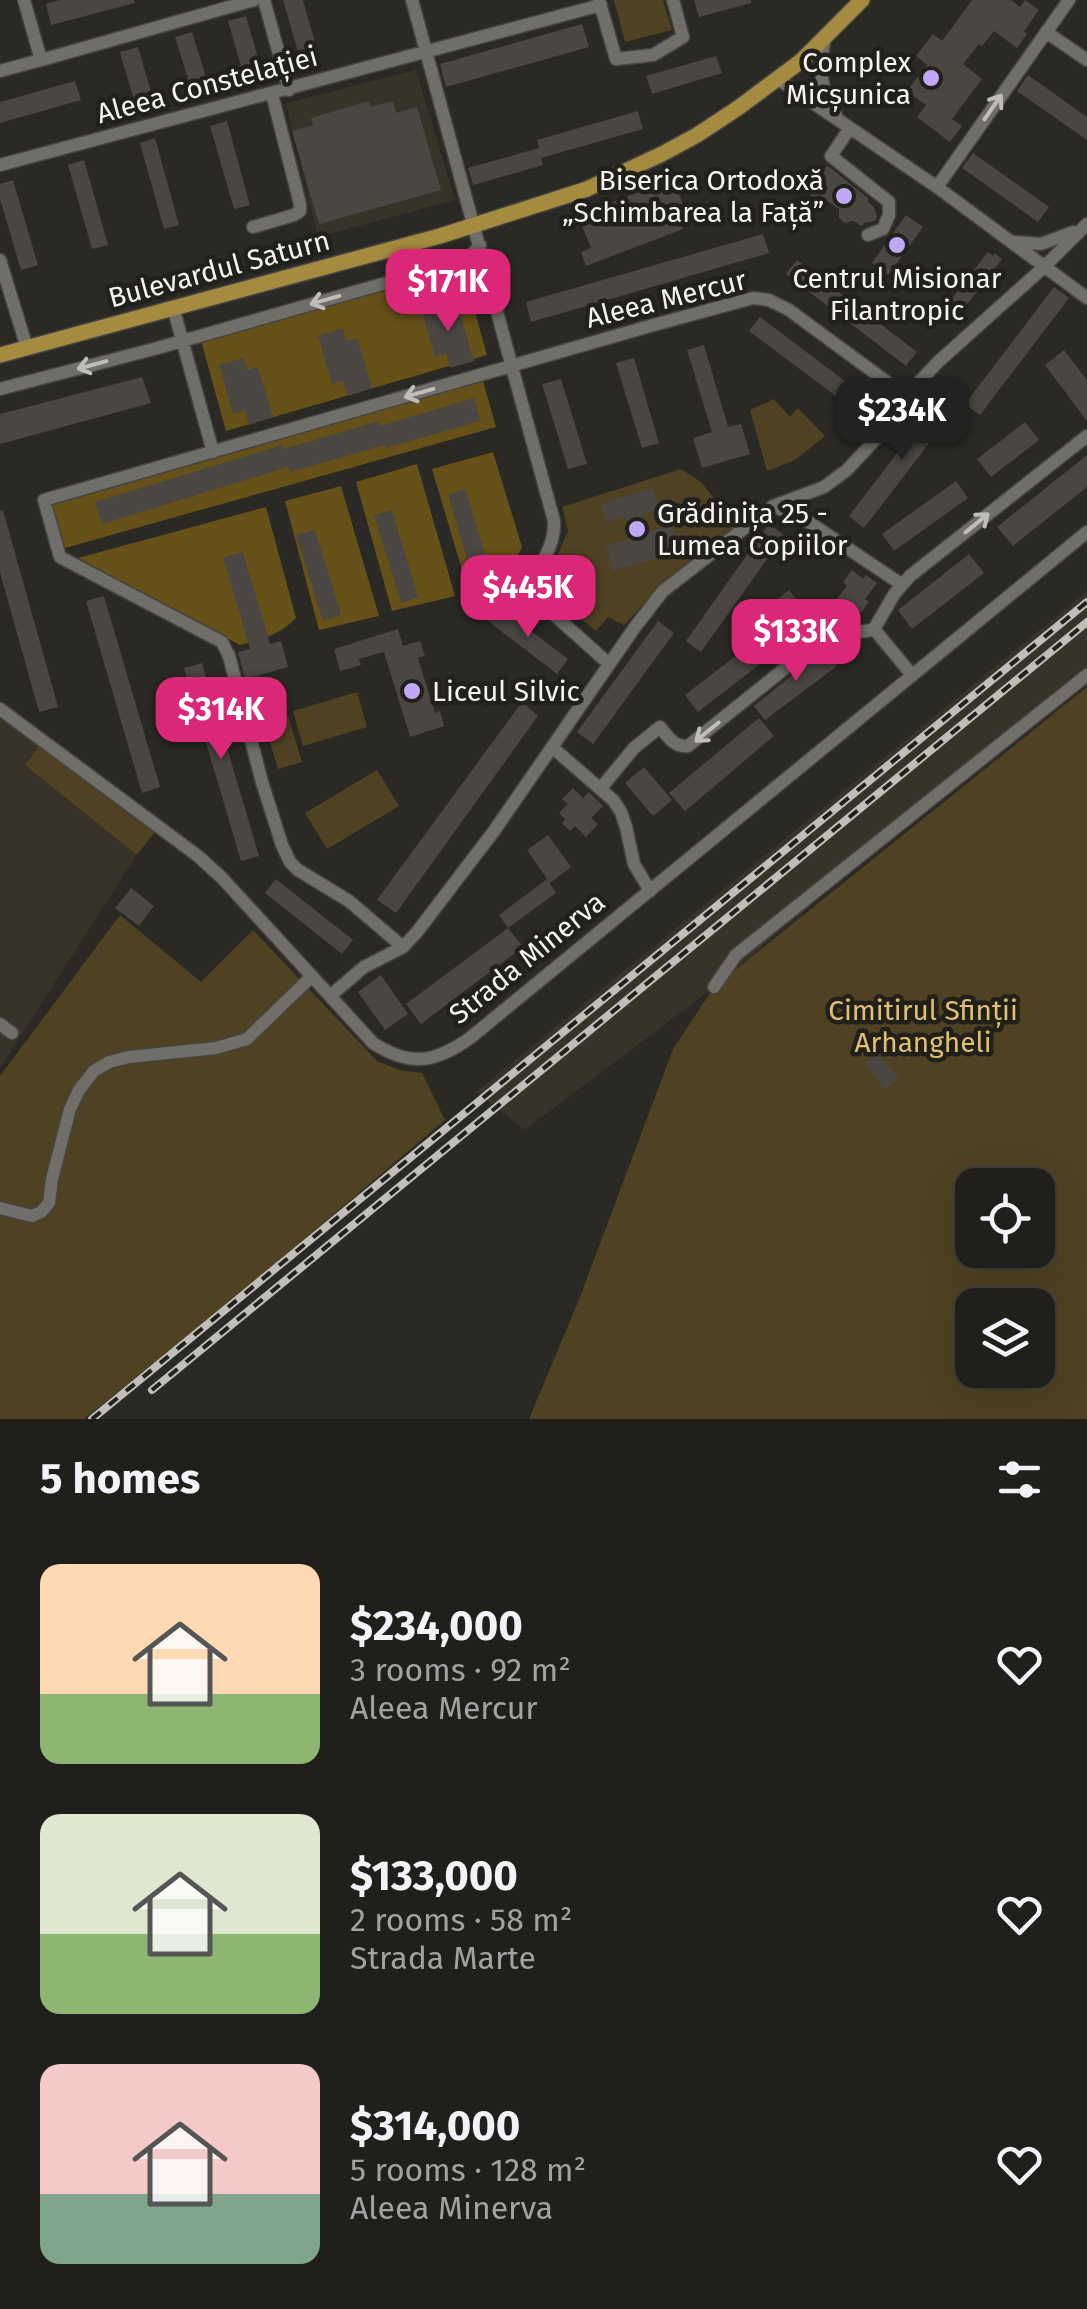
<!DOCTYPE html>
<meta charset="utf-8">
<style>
body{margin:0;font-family:"Fira Sans",sans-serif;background:#282724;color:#f1f3f6;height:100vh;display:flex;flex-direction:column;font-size:38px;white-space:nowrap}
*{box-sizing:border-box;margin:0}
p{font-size:32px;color:#a2a2a3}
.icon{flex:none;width:55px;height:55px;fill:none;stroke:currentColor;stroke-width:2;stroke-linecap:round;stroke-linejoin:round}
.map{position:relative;height:1419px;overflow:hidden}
.sheet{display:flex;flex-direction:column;background:#201f1b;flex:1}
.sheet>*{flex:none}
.fabs{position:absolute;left:955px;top:1168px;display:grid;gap:20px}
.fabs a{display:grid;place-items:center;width:100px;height:100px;border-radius:20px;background:#201f1b;box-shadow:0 10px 40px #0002,0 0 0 2px #3d3d3a;font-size:50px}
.price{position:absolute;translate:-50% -85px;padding:0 22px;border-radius:20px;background:#db2777;color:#fff;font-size:32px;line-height:65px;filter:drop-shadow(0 2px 5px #0008)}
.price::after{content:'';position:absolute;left:50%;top:60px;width:30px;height:22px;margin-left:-15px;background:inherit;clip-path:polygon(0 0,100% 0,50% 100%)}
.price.on{background:#222;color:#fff}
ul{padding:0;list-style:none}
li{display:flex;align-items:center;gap:30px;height:250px;padding:0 40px}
li span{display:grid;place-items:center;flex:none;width:280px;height:200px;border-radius:20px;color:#555}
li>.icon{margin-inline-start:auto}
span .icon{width:120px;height:120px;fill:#fffc;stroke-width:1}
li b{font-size:42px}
h2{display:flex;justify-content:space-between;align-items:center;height:120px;padding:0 40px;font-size:42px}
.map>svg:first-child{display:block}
</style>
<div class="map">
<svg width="1087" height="1419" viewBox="0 0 1087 1419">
<rect width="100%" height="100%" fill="#2b2924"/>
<path fill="#373328" d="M 416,70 L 455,200 L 318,237 L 286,103 Z
M 1087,591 L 1087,671 L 714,987 L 525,1130 L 476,1092 Z
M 0,710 L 152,831 L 0,1068 Z"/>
<path fill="#4f4223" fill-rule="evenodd" d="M 614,0 L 663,0 L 672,30 L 625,42 Z
M 774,399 L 790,417 L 798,408 L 825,436 L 795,460 L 767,471 L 750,410 Z
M 681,469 L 701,482 L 737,526 L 661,585 L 624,625 L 608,617 L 596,631 L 543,589 L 568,531 L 562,507 Z
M 1087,687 L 1087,1419 L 529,1419 L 578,1302 L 673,1049 L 714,987 ZM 972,1185 L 1038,1185 L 1038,1250 L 972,1250 ZM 972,1305 L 1038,1305 L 1038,1370 L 972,1370 Z
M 357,692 L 367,727 L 303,746 L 293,711 Z
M 288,715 L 302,762 L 278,769 L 264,722 Z
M 39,746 L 156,830 L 137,855 L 25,765 Z
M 377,770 L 399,806 L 327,849 L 305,813 Z
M 120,915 L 201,982 L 253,930 L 377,1061 L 399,1070 L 422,1073 L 445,1120 L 229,1303 L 84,1419 L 0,1419 L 0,1076 Z"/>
<path fill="#665119" d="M 463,268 L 487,355 L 226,431 L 201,341 Z
M 483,381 L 496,427 L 65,548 L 52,502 Z
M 493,452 L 522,547 C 510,574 494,579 468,590 L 432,469 Z
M 417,464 L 455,596 L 392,611 L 356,482 Z
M 341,486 L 379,616 L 319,630 L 285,501 Z
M 266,507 L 296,618 C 280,635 262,639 240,645 L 78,558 Z"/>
<path fill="#4a4742" d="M 60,0 L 134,0 L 135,3 L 51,25 L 46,4 Z
M 283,0 L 303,0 L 318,53 L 300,59 Z
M 694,0 L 751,0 L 751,3 L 699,17 Z
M 972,0 L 1011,0 L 1020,7 L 1025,0 L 1039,10 L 1024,31 L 1027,34 L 1017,48 L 994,31 L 982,46 L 979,44 L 963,64 L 982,79 L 952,119 L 962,126 L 950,142 L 917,117 L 926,105 L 907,91 L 927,65 L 916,56 L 933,34 L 942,41 Z
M 246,16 L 260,65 L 242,70 L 228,21 Z
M 582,24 L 589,47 L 446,87 L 440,64 Z
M 192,32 L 207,80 L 190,86 L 175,37 Z
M 138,47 L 152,95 L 134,100 L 120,52 Z
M 716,56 L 722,73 L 652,94 L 646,76 Z
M 1028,75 L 1087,117 L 1087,140 L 1017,91 Z
M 75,81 L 81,100 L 0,123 L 0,102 Z
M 369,101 L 371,107 L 393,101 L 396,113 L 417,107 L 441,190 L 319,224 L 292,131 L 313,125 L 311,118 Z
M 638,111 L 643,129 L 541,158 L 543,165 L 473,185 L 468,168 L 539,148 L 537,140 Z
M 227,121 L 250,205 L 234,209 L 210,126 Z
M 155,138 L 179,225 L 164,229 L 140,143 Z
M 973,153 L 1049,207 L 1038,222 L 962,168 Z
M 84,160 L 108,245 L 92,249 L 68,165 Z
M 820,165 L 824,168 L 828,166 L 868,198 L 868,202 L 874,207 L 877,217 L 875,221 L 864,223 L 862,226 L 853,221 L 845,223 L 839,218 L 839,209 L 819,195 L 814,197 L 808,193 L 810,188 L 805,184 Z
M 673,179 L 685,209 L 676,212 L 683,229 L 586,266 L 581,252 L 591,248 L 578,215 Z
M 13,180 L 38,265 L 21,270 L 0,199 L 0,184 Z
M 906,215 L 923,227 L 888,275 L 872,263 Z
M 763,234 L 769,253 L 531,322 L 526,302 Z
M 988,252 L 993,256 L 995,253 L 1002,259 L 962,311 L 950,301 Z
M 797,260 L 917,352 L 906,366 L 786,274 Z
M 1054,287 L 1069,298 L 980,415 L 965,404 Z
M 446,301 L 449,313 L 459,310 L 474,361 L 450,368 L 446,353 L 435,357 L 421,308 Z
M 760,317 L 882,409 L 872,423 L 749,331 Z
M 343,328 L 346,341 L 357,338 L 372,388 L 348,396 L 343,381 L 332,384 L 318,336 Z
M 704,345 L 728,427 L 741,424 L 750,454 L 702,468 L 693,438 L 712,432 L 687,350 Z
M 1064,350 L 1087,380 L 1087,421 L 1045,365 Z
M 244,358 L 248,370 L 258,367 L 273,417 L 249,425 L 245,410 L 233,414 L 219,365 Z
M 634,358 L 659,443 L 642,448 L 616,363 Z
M 142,377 L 151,403 L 0,444 L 0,414 Z
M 561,379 L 587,464 L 568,469 L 542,384 Z
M 474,398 L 480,421 L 386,448 L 385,445 L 290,472 L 288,467 L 102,524 L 95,502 L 282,445 L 283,449 L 379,421 L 380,426 Z
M 938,399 L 954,411 L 864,528 L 849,516 Z
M 1025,422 L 1039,440 L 991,477 L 977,459 Z
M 1087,455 L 1087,487 L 1013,546 L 997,527 Z
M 956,481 L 968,498 L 894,551 L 882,534 Z
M 653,488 L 659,509 L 642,514 L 647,532 L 672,525 L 680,551 L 613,571 L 606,546 L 631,539 L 625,516 L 606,521 L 601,504 Z
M 465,489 L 492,576 L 474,582 L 448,495 Z
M 3,510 L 58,707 L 39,712 L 0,572 L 0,511 Z
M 392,510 L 418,597 L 401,603 L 374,515 Z
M 769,524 L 784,535 L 701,652 L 686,641 Z
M 315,530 L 341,615 L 323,621 L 296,535 Z
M 243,552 L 270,644 L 281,641 L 288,667 L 245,679 L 238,652 L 250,649 L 223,557 Z
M 969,554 L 984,573 L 912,629 L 898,610 Z
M 852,570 L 863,579 L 866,575 L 877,583 L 865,599 L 869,602 L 861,613 L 852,605 L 848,610 L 836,600 L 847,586 L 843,582 Z
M 789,590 L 803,608 L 759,643 L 745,625 Z
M 104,596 L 160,787 L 142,793 L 86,601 Z
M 499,607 L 568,659 L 557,674 L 488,621 Z
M 658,621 L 674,633 L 593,744 L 577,732 Z
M 398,629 L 403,646 L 420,641 L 425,656 L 418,658 L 435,713 L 440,711 L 444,726 L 410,737 L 384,652 L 359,659 L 361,665 L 340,671 L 334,649 Z
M 755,641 L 768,658 L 698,712 L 685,695 Z
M 824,649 L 837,666 L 765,720 L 754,706 Z
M 202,663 L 259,856 L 241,861 L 184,668 Z
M 522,702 L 538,716 L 396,913 L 377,900 Z
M 759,718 L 774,736 L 685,811 L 669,793 Z
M 644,767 L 672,800 L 653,816 L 625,783 Z
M 573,788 L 583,798 L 589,792 L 603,806 L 591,818 L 598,824 L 586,837 L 575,826 L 570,831 L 562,823 L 565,819 L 559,813 L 568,804 L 562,799 Z
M 548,835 L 571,867 L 550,883 L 527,850 Z
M 276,879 L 353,940 L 342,954 L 265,893 Z
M 547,879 L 556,893 L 508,928 L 499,915 Z
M 131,888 L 154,906 L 139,926 L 115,908 Z
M 508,928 L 523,947 L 421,1024 L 406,1004 Z
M 381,975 L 408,1014 L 385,1030 L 358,992 Z
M 876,1053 L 899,1078 L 885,1090 L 864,1064 Z"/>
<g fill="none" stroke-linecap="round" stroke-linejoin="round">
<g stroke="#464440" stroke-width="15">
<path id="minor" d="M 264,0 L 289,90
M 412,0 L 554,521 C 555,548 540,567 522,586 L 609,664
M 599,0 L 616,59 L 653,55 L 683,37 L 673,0
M 1046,32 L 1087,60
M 825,38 C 819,66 819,90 836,115
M 41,60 L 254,0
M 0,71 L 41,60 L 24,0
M 778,79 L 937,187 L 1087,298
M 850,128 L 831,156 L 889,202 L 889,215 L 883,229 L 868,235
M 0,165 L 601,5
M 937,187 L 1069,0
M 253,227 L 294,215 L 300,211 L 300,204 L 272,94
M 1015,242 L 1041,244 L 1073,232
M 0,260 L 27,348
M 173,307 L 213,452
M 0,389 L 154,349 L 467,260 L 480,245
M 773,506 L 804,519 L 901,584
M 874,629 L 912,675
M 0,709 L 198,856 L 222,878 L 373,1043 C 410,1067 435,1063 470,1038 L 1087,532
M 552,747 L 613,800 L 621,812 L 626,827 L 634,864 L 650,891
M 601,788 L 634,748 L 660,727 C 668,737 675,748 688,746 L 824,637 C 841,629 857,635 874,629 L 895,593 L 910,576 L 1087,436
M 403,947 L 349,901 L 298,870 L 290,862 L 282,845 L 262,782 L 229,656 L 222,642 L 60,557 L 44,500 L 650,326 L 753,298 L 769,300 L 789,310 L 906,396
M 714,987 L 736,955 L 1087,675
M 330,996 L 364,967 L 403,947 L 417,932 L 494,831 L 635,627 L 663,591 L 773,506 L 824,487 L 847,470 L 886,428 L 906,396 L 938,362 L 1044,267 L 1087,224
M 0,1024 L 12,1033
M 0,1208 L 32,1216 L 41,1212 L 49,1203 L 52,1179 L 70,1109 L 79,1090 L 94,1071 L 109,1062 L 129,1057 L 216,1048 L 247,1039 L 312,976"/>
</g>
<g stroke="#464440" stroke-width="18">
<path id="major" d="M 0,355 L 440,236 L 587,189 L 662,154 L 697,135 L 738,108 L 801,61 L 862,0"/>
</g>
<use href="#minor" stroke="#706e68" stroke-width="12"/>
<use href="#major" stroke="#a58b3f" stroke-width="15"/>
<g stroke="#bfbebb" stroke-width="8">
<path id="rail" d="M 152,1390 L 1087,622
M 92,1419 L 1087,602"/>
</g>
<use href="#rail" stroke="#22201b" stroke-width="4" stroke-dasharray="11" stroke-linecap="butt"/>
</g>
<defs><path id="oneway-shaft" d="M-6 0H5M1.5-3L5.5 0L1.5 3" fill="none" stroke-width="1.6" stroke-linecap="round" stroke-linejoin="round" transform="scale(2.5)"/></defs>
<g stroke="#c0beba">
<use href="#oneway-shaft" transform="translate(993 107) rotate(-55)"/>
<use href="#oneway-shaft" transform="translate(325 300) rotate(164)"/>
<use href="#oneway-shaft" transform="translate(92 365) rotate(165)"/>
<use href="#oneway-shaft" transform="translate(419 393) rotate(164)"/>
<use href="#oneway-shaft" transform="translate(977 523) rotate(-39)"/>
<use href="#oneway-shaft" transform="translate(707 732) rotate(141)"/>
</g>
<g fill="#c0a8f4" stroke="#22201b" stroke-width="4">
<circle cx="931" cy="78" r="10"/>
<circle cx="844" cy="196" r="10"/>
<circle cx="897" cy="245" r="10"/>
<circle cx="637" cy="529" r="10"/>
<circle cx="412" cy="691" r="10"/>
</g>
<g text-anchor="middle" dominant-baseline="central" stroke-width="9" stroke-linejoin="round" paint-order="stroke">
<g font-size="28" fill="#f5f4f1" stroke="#22201b" text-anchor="end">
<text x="911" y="62">Complex<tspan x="911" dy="32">Micșunica</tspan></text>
<text x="824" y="180">Biserica Ortodoxă<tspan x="824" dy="32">„Schimbarea la Față”</tspan></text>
<text x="897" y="278" text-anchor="middle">Centrul Misionar<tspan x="897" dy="32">Filantropic</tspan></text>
<text x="657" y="513" text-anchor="start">Grădinița 25 -<tspan x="657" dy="32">Lumea Copiilor</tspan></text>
<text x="432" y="691" text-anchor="start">Liceul Silvic</text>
</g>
<g font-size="28" fill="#f5f4f1" stroke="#22201b">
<text transform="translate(207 85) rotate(-15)">Aleea Constelației</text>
<text transform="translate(219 269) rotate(-15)">Bulevardul Saturn</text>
<text transform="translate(666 299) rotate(-14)">Aleea Mercur</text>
<text transform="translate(527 958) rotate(-39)">Strada Minerva</text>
</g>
<g font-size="28" fill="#e1c16f" stroke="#22201b">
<text x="923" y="1010">Cimitirul Sfinții<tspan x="923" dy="32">Arhangheli</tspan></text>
</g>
</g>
</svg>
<div class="fabs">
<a><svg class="icon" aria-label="locate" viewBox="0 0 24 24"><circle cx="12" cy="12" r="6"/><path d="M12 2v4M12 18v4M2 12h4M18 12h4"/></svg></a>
<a><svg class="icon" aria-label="layers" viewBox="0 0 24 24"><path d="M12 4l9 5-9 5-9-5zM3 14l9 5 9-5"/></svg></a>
</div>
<b class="price" style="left:448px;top:334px">$171K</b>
<b class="price on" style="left:902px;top:463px">$234K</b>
<b class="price" style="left:528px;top:640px">$445K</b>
<b class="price" style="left:796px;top:684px">$133K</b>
<b class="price" style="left:221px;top:762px">$314K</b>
</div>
<section class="sheet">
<h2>5 homes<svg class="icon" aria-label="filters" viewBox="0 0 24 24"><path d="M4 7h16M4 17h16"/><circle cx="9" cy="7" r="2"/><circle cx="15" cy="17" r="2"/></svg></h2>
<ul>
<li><span style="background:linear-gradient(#ffd9b3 65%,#8fb573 0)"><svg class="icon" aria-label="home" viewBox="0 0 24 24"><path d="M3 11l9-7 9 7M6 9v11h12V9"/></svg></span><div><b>$234,000</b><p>3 rooms · 92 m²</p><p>Aleea Mercur</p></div><svg class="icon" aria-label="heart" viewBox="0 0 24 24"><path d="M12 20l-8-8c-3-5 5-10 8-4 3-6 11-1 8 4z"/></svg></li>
<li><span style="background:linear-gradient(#dfe7d0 60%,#8fb573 0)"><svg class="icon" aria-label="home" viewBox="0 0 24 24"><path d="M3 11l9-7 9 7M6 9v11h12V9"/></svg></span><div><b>$133,000</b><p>2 rooms · 58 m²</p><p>Strada Marte</p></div><svg class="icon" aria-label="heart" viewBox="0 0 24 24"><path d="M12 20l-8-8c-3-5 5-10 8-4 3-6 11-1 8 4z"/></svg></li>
<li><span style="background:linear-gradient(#f6c9c9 65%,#7fa58c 0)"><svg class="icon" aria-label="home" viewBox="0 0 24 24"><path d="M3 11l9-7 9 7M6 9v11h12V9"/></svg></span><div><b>$314,000</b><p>5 rooms · 128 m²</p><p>Aleea Minerva</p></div><svg class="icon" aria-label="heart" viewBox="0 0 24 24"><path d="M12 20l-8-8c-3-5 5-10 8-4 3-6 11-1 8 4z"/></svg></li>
</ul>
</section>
